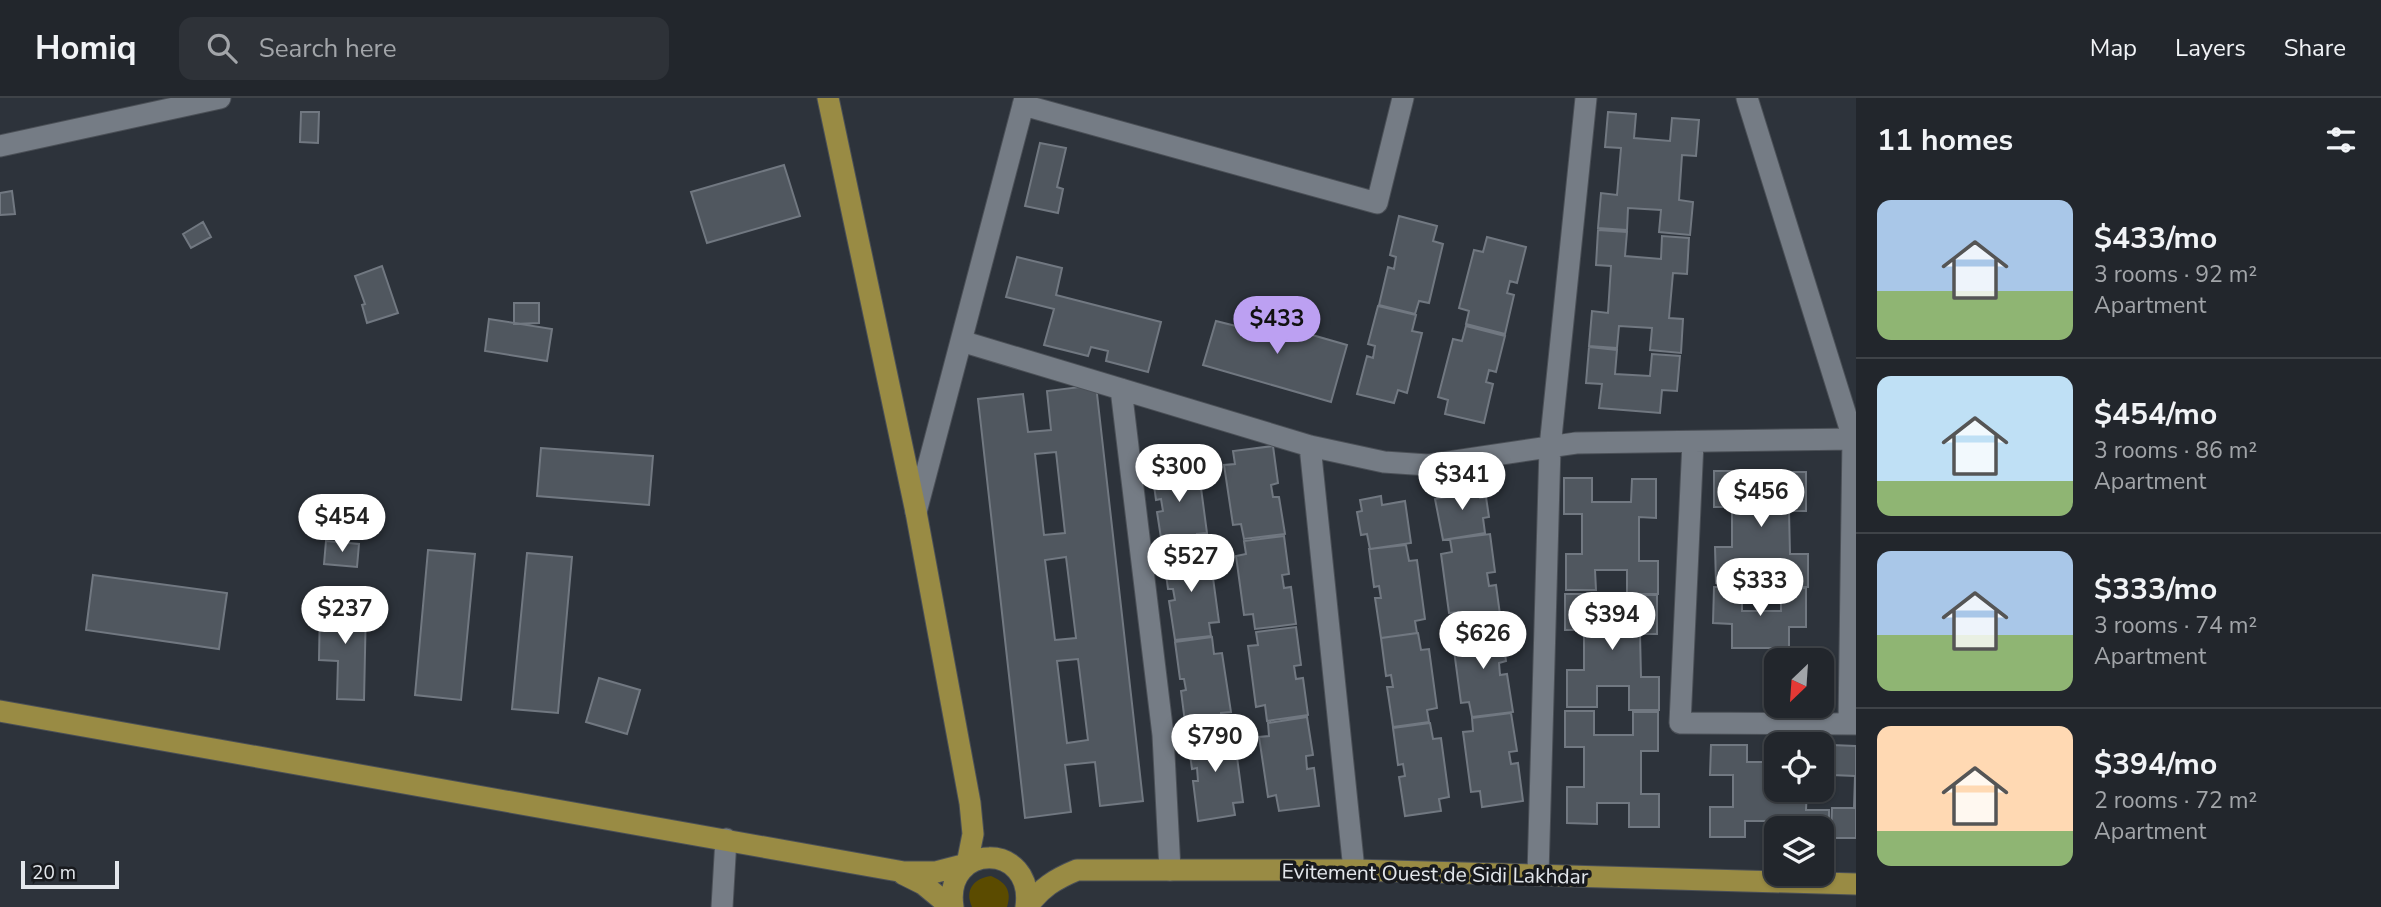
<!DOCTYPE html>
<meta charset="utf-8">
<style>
body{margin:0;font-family:"Nunito Sans",sans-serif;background:#2e3238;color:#f1f3f6;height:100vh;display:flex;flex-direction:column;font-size:26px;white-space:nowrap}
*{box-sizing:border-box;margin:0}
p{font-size:23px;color:#a2a5a9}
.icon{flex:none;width:38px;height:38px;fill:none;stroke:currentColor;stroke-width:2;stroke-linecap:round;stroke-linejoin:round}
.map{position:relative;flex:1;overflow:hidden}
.details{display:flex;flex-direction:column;background:#22262c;width:525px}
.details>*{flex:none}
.needle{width:46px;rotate:205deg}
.tools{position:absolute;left:1764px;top:550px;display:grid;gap:14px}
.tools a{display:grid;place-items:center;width:70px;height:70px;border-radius:14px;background:#22262c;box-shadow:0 2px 5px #0004,0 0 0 2px #3f4348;font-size:35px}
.scale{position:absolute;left:21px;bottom:18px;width:98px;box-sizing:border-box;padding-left:7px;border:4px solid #e3e7ec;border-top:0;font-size:19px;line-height:24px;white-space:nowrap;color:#e3e7ec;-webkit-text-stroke:5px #181a1e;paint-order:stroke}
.price{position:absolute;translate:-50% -60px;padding:0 16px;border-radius:24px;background:#fff;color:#222;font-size:23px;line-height:46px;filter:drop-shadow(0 2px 4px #0008)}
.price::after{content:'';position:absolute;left:50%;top:42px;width:21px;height:16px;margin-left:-10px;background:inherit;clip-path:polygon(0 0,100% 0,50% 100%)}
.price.active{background:#bca0f2;color:#111}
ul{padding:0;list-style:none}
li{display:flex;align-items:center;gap:21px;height:175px;padding:0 21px}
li+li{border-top:2px solid #3f4348}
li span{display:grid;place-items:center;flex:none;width:196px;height:140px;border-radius:14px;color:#555}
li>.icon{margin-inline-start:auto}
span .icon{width:84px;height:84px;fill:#fffc;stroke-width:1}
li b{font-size:30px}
h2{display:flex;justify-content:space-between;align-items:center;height:84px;padding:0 21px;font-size:30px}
header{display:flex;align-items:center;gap:42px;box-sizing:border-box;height:98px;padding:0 35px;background:#22262c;border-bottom:2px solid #3f4348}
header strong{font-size:33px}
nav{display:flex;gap:38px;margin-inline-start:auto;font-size:24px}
.search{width:490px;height:63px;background:#2e3238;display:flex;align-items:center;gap:18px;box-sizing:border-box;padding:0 24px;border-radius:14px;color:#a2a5a9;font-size:26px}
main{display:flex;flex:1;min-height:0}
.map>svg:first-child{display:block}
</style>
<header>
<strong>Homiq</strong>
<div class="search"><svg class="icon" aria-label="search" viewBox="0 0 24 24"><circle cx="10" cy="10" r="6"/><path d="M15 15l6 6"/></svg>Search here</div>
<nav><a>Map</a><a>Layers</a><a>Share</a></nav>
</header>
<main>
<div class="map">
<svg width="1856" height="809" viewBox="0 0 1856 809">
<rect width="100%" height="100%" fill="#2d333b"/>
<path fill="#5b4b00" d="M 991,778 C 1006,784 1012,793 1007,809 L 972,809 C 964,792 974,780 991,778 Z"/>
<path fill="#50575f" stroke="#717881" stroke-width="2" fill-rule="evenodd" d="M 301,14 L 319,14 L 318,45 L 300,44 Z
M 1608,14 L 1636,16 L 1634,40 L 1670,43 L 1672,20 L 1699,22 L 1696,58 L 1682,57 L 1679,102 L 1693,104 L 1690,137 L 1659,134 L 1661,112 L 1628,110 L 1627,132 L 1598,130 L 1601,95 L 1617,97 L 1621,50 L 1605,49 Z
M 1040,45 L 1066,50 L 1057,89 L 1063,91 L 1058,115 L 1025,108 Z
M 784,67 L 800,118 L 707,145 L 691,94 Z
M 12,93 L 15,116 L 0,117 L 0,95 Z
M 1399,118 L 1437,128 L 1433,143 L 1443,146 L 1429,205 L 1419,203 L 1415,216 L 1379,207 L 1388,169 L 1394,171 L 1396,159 L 1390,157 Z
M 203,124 L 211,139 L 191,150 L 183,136 Z
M 1598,132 L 1627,134 L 1625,158 L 1661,161 L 1662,138 L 1689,140 L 1687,176 L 1673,175 L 1669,220 L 1683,221 L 1681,255 L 1650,252 L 1652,230 L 1619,228 L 1617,250 L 1589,248 L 1592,213 L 1608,215 L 1611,168 L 1596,167 Z
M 1487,139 L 1526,149 L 1517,185 L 1510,183 L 1507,195 L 1514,197 L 1505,236 L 1466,226 L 1469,213 L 1459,210 L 1474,152 L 1483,154 Z
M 1017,159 L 1062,170 L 1056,197 L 1161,224 L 1148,274 L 1106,263 L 1108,253 L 1091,249 L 1088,258 L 1044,247 L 1054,211 L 1006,199 Z
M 382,168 L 398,215 L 367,225 L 362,207 L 365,206 L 355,178 Z
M 514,205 L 539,205 L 539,225 L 514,226 Z
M 1378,208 L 1416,217 L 1412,233 L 1422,235 L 1407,295 L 1398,292 L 1394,305 L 1357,296 L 1367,258 L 1373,260 L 1375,248 L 1368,246 Z
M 1239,216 L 1347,247 L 1331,304 L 1203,267 L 1216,223 L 1236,228 Z
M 489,221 L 552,231 L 547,263 L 485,253 Z
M 1466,228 L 1505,238 L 1496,274 L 1489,272 L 1486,284 L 1493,286 L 1484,325 L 1445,316 L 1448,302 L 1438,299 L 1453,241 L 1462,243 Z
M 1589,249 L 1617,252 L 1615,276 L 1650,278 L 1652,256 L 1680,258 L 1677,293 L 1662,292 L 1660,315 L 1599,310 L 1602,286 L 1586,285 Z
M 1096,287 L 1143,703 L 1100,708 L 1095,664 L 1065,667 L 1071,714 L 1025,720 L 978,301 L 1023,296 L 1028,334 L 1051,332 L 1047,293 ZM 1056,354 L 1065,435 L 1044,437 L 1035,356 ZM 1066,459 L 1076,540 L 1055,542 L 1045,462 ZM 1078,561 L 1088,642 L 1067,645 L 1057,563 Z
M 1273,348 L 1278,385 L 1271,387 L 1273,399 L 1279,399 L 1285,436 L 1244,441 L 1241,426 L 1233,427 L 1224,367 L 1235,366 L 1233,353 Z
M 541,350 L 653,358 L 649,407 L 537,398 Z
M 1188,360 L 1191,377 L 1199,375 L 1207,435 L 1197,436 L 1199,448 L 1163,453 L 1157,414 L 1163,413 L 1161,401 L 1156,402 L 1151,365 Z
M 1714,373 L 1742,373 L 1742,397 L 1781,397 L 1782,374 L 1806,374 L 1806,413 L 1789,413 L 1790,456 L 1808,456 L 1808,489 L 1778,489 L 1778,465 L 1745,465 L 1746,485 L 1716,485 L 1715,449 L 1732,449 L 1732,409 L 1714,409 Z
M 1564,380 L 1592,380 L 1592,404 L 1631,404 L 1632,381 L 1656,381 L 1656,420 L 1639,419 L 1639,463 L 1658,463 L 1658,496 L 1627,496 L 1627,472 L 1595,472 L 1596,492 L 1566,492 L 1566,456 L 1582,456 L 1582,416 L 1564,416 Z
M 1478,384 L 1480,400 L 1486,399 L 1489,419 L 1483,420 L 1485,435 L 1443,442 L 1435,401 L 1453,398 L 1451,389 Z
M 1381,398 L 1382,407 L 1405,403 L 1411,445 L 1370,451 L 1367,436 L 1361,437 L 1357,414 L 1362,413 L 1360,402 Z
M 1490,436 L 1495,474 L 1487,475 L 1489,488 L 1496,487 L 1501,524 L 1460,529 L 1458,514 L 1449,515 L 1441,456 L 1452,454 L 1450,441 Z
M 1284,438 L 1289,476 L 1282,477 L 1284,490 L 1291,489 L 1296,526 L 1255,531 L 1253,516 L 1244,517 L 1236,458 L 1246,456 L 1244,443 Z
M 326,443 L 359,446 L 357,469 L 324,466 Z
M 1406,447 L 1409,463 L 1417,462 L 1425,521 L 1415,523 L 1417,535 L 1381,540 L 1375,500 L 1381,500 L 1379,488 L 1374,489 L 1369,451 Z
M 1200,449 L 1202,466 L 1211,465 L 1219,524 L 1209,525 L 1211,538 L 1175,542 L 1169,503 L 1175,502 L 1173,491 L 1168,491 L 1163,454 Z
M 428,452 L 475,456 L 461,602 L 415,597 Z
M 527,455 L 572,459 L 558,615 L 512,611 Z
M 93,477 L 227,495 L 219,551 L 86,532 Z
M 1714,489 L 1742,489 L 1742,513 L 1781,513 L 1781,490 L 1806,490 L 1806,529 L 1789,529 L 1789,550 L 1732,550 L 1732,526 L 1713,525 Z
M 1565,496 L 1593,496 L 1594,520 L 1633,520 L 1633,497 L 1657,497 L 1657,536 L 1640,536 L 1641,579 L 1659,579 L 1659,612 L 1629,612 L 1629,588 L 1597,588 L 1597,609 L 1567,609 L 1567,572 L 1584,572 L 1584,532 L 1565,532 Z
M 320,506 L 366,507 L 364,602 L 337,601 L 338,563 L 319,562 Z
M 1501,525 L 1506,563 L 1499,565 L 1500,577 L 1507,576 L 1513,614 L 1472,619 L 1469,604 L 1461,605 L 1453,545 L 1463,544 L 1461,531 Z
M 1296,529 L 1301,567 L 1294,568 L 1296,581 L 1303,580 L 1308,617 L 1267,623 L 1265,607 L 1256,609 L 1248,548 L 1258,547 L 1256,534 Z
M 1418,535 L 1421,552 L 1429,551 L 1437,610 L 1427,612 L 1429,624 L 1393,629 L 1387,589 L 1393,589 L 1391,577 L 1386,578 L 1381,540 Z
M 1212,539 L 1214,556 L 1222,555 L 1231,614 L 1221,615 L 1222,628 L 1186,632 L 1181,593 L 1186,592 L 1184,581 L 1180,581 L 1175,544 Z
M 599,580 L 640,592 L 627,636 L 586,624 Z
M 1565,613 L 1594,613 L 1594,637 L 1633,637 L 1633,614 L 1658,614 L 1658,653 L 1641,653 L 1641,696 L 1659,696 L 1659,729 L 1629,729 L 1629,705 L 1597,705 L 1597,726 L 1567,725 L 1567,689 L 1584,689 L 1584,649 L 1565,649 Z
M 1511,615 L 1517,653 L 1509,654 L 1511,666 L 1518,665 L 1523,703 L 1482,709 L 1480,693 L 1471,694 L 1463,634 L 1473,633 L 1472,620 Z
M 1307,619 L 1313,657 L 1306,658 L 1307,671 L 1314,670 L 1319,708 L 1279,713 L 1276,697 L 1268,699 L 1259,639 L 1269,638 L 1268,625 Z
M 1430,625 L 1433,641 L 1441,640 L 1449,699 L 1439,701 L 1441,713 L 1405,718 L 1399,679 L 1405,678 L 1403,666 L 1398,667 L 1393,630 Z
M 1224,630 L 1226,646 L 1235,644 L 1243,704 L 1233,705 L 1235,717 L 1198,723 L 1193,683 L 1198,683 L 1197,670 L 1192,671 L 1187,634 Z
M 1711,647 L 1747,647 L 1747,664 L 1776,664 L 1776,691 L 1807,691 L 1806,712 L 1829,712 L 1829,738 L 1822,738 L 1822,730 L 1791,730 L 1791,723 L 1745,723 L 1745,739 L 1710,739 L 1710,709 L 1733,709 L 1733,677 L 1710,677 Z
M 1832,647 L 1856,648 L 1856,740 L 1831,740 L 1832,710 L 1854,710 L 1855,678 L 1832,677 Z
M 1822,649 L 1832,649 L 1832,679 L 1822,679 Z"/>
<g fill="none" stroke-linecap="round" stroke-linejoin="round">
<g stroke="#4b5057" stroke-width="23">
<path id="minor" d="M 1747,0 L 1853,340 L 1849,626
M 1023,7 L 1377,105 L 1403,0
M 0,48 L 220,0
M 961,243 L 1310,348 L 1384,364 L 1428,367 L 1576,345 L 1856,341
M 1121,291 L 1163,637 L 1170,772
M 1693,344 L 1680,625 L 1856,626
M 1310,348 L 1354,772
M 916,414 L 1025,0
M 1538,777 L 1550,349 L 1586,0
M 722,809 L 726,741"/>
</g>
<g stroke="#4b5057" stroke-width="23">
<path id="major" d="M 0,613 L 904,774 L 936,774 L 967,766 L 973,736 L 970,705 L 916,414 L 828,0
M 903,776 L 923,786 L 951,809
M 953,809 C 943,744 1035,743 1026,809
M 1027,809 C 1041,790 1055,781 1077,772 L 1354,772 L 1856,786"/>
</g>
<use href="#minor" stroke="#757c85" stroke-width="21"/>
<use href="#major" stroke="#998b44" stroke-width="21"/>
</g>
<g text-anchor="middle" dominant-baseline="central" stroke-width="7" stroke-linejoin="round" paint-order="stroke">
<g font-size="21" fill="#e3e7ec" stroke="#181a1e">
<text transform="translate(1435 776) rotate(1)">Evitement Ouest de Sidi Lakhdar</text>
</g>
</g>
</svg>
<div class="tools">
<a><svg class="needle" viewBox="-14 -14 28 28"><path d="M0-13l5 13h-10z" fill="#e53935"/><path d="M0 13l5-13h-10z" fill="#a2a5a9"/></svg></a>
<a><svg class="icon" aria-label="locate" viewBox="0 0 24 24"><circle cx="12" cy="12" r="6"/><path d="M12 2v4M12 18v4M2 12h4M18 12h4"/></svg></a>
<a><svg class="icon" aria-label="layers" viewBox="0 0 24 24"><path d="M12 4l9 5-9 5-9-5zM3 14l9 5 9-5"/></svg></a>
</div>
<div class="scale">20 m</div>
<b class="price active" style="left:1277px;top:258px">$433</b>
<b class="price" style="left:1179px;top:406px">$300</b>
<b class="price" style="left:1462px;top:414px">$341</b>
<b class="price" style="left:1761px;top:431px">$456</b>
<b class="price" style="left:342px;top:456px">$454</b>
<b class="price" style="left:1191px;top:496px">$527</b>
<b class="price" style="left:1760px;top:520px">$333</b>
<b class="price" style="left:345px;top:548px">$237</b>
<b class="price" style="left:1612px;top:554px">$394</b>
<b class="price" style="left:1483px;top:573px">$626</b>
<b class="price" style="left:1215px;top:676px">$790</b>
</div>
<section class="details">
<h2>11 homes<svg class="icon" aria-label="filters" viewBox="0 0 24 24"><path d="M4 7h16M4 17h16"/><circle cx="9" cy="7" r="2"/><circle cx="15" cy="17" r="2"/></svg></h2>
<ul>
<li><span style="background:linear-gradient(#a9c7e8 65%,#8fb573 0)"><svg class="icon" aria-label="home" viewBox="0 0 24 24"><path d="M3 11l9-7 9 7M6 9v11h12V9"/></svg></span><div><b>$433/mo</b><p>3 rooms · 92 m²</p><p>Apartment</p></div></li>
<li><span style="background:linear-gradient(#bfe0f5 75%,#8fb573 0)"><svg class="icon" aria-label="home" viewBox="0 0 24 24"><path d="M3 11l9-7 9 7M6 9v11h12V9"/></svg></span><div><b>$454/mo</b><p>3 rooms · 86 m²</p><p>Apartment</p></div></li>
<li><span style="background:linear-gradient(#a9c7e8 60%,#8fb573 0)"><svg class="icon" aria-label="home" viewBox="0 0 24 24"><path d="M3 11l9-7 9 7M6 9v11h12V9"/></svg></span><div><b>$333/mo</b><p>3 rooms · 74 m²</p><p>Apartment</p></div></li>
<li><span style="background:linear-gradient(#ffd9b3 75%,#8fb573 0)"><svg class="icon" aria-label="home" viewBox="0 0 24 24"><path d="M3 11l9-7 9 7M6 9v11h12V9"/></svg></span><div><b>$394/mo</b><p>2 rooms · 72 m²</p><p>Apartment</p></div></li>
</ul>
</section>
</main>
